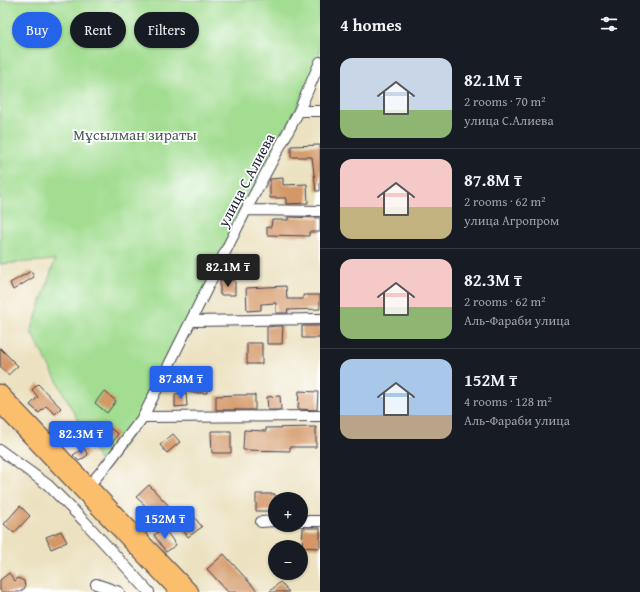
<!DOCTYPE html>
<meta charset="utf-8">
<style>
body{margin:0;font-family:"Gentium Book Plus",serif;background:#242831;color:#f1f3f6;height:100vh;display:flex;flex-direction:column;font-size:15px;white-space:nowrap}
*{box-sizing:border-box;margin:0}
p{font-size:13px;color:#9ea1a6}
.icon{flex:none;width:22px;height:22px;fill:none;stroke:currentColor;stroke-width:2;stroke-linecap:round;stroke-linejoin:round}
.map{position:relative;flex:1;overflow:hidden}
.panel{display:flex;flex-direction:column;background:#171b24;width:320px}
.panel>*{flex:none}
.guide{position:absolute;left:12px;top:12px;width:248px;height:36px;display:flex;gap:8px}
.controls{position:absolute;left:268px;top:492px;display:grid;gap:8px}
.controls a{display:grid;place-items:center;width:40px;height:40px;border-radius:50%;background:#171b24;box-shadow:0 1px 3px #0004;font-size:20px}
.price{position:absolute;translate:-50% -34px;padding:0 9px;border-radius:4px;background:#2563eb;color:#fff;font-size:13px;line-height:26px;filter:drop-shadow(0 1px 2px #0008)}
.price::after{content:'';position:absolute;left:50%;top:24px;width:12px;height:9px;margin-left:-6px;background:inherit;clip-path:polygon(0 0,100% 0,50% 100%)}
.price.on{background:#222;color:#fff}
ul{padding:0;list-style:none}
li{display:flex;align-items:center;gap:12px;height:100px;padding:0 20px}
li+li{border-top:1px solid #363941}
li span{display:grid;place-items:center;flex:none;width:112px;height:80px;border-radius:12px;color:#555}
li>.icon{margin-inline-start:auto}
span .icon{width:48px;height:48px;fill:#fffc;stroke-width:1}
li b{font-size:17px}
h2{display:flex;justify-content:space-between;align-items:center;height:48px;padding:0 20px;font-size:17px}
.tag{padding:0 14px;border-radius:18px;background:#171b24;box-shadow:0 1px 3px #0004;font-size:14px;line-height:36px}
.tag.on{background:#2563eb;color:#fff}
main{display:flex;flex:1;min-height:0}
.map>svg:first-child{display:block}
</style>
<main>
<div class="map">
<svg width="320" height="592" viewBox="0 0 320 592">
<rect width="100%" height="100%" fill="#fff"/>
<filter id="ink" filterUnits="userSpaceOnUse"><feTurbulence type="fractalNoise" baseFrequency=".025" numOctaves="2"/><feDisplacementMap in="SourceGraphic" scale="8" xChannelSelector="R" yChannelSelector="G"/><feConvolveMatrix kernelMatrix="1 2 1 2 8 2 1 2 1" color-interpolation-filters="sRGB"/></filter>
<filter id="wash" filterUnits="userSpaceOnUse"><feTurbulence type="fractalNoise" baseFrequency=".012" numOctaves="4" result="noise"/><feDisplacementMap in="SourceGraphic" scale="16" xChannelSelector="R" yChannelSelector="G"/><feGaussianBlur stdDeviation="0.9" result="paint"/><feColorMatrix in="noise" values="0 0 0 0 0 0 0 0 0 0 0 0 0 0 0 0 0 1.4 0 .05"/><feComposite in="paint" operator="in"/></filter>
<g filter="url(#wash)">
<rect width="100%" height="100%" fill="#ece2c1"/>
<path fill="#a2dd91" stroke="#628066" d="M 0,0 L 320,0 L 320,62 L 143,417 L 105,471 L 31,332 L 55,260 L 0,264 Z"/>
<g id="blocks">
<path fill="#d49867" d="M 320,145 L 320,191 L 316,191 L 312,157 L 291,157 L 291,146 Z
M 283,178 L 283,185 L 307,184 L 308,203 L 286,204 L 286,198 L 270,198 L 270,179 Z
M 288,217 L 320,218 L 320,232 L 309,232 L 309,236 L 267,235 L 267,227 L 271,227 L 272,220 L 288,220 Z
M 31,271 L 34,277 L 13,290 L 10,283 Z
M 220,280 L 235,280 L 235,295 L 220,295 Z
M 286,286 L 287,299 L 303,299 L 303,295 L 320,295 L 320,309 L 287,310 L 288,313 L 276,313 L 276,303 L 261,304 L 261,310 L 247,311 L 246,288 Z
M 277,326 L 283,326 L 282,344 L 267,344 L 267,327 Z
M 302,326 L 320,326 L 320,338 L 302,338 Z
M 247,343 L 262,343 L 262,364 L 247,364 Z
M 0,348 L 18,366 L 8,375 L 0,366 Z
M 194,381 L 207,381 L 207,393 L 193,393 Z
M 38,384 L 61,408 L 55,414 L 46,406 L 39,413 L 30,405 L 38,397 L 32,390 Z
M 104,391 L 116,401 L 107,413 L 95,403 Z
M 299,391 L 318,392 L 317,410 L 298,409 Z
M 186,393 L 187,406 L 175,407 L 175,394 Z
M 237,395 L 255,395 L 255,410 L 216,410 L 216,396 Z
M 280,396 L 281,410 L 268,410 L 267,397 Z
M 51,423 L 59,424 L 58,436 L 53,435 L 50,432 Z
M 104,424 L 118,434 L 112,443 L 98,432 Z
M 316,427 L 316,447 L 290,447 L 290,451 L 243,450 L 244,430 L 266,431 L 266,428 Z
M 211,431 L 231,431 L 231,453 L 212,453 Z
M 173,434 L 180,442 L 167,453 L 160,445 Z
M 84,448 L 88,455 L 79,461 L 73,455 Z
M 149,485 L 171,508 L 146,531 L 138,524 L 151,511 L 136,497 Z
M 256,494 L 275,494 L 275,511 L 256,511 Z
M 20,506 L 30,516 L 14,533 L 4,524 Z
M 188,509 L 202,527 L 188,537 L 175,519 Z
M 164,528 L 176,545 L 166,552 L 154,535 Z
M 303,528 L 320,528 L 320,548 L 302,547 Z
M 61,531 L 67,542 L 51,549 L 46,537 Z
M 224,554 L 258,592 L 228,592 L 207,569 Z
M 9,573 L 15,581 L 18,578 L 24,581 L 25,588 L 20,592 L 2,592 L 0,590 L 0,580 Z
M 280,582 L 289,592 L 269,592 Z"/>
</g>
</g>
<g filter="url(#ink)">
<use href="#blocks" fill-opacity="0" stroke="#403f4f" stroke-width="1"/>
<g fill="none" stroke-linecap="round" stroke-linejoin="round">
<g stroke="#403f4f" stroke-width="12">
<path id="minor" d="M 299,111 L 320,111
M 246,210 L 320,211
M 191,321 L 320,319
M 143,417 L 320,416
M 0,450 L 48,485 L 84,521 L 149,592
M 85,490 L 105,467 L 143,417 L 246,210 L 299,111 L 320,62
M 301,521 L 320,521
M 261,522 L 275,521
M 96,584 L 119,592"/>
</g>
<g stroke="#403f4f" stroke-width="15">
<path id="major" d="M 0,391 L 192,592
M 0,406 L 177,592"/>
</g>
<use href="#minor" stroke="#fff" stroke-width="10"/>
<use href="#major" stroke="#fabe6d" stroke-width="13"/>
</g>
</g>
<g text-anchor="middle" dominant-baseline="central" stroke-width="3.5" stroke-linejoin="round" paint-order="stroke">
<g font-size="15" fill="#485a55" stroke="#fff">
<text x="135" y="134">Мұсылман зираты</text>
</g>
<g font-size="15" fill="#22223b" stroke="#fff">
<text transform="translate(246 180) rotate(-62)">улица С.Алиева</text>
</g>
</g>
</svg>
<div class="controls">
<a>+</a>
<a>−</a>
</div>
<b class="price on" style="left:228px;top:288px">82.1M ₸</b>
<b class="price" style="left:181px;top:400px">87.8M ₸</b>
<b class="price" style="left:81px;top:455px">82.3M ₸</b>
<b class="price" style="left:165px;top:540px">152M ₸</b>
<div class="guide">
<a class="tag on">Buy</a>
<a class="tag">Rent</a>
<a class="tag">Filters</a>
</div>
</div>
<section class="panel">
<h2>4 homes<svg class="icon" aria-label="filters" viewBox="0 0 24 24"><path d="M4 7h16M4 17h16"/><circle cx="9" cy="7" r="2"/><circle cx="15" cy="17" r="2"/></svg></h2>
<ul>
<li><span style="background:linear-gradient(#c9d6e8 65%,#8fb573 0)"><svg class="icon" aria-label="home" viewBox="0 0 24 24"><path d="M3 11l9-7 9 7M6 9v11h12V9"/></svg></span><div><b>82.1M ₸</b><p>2 rooms · 70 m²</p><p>улица С.Алиева</p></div></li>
<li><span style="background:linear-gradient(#f6c9c9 60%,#c2b280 0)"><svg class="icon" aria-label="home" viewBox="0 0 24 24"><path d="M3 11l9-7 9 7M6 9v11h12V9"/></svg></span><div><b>87.8M ₸</b><p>2 rooms · 62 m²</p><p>улица Агропром</p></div></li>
<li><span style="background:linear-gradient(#f6c9c9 60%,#8fb573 0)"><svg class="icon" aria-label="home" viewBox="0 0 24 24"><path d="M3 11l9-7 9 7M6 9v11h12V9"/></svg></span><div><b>82.3M ₸</b><p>2 rooms · 62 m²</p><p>Аль-Фараби улица</p></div></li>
<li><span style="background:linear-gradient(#a9c7e8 70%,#b9a48a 0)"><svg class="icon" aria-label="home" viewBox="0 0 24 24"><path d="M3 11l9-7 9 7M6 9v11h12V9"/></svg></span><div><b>152M ₸</b><p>4 rooms · 128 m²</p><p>Аль-Фараби улица</p></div></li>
</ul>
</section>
</main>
